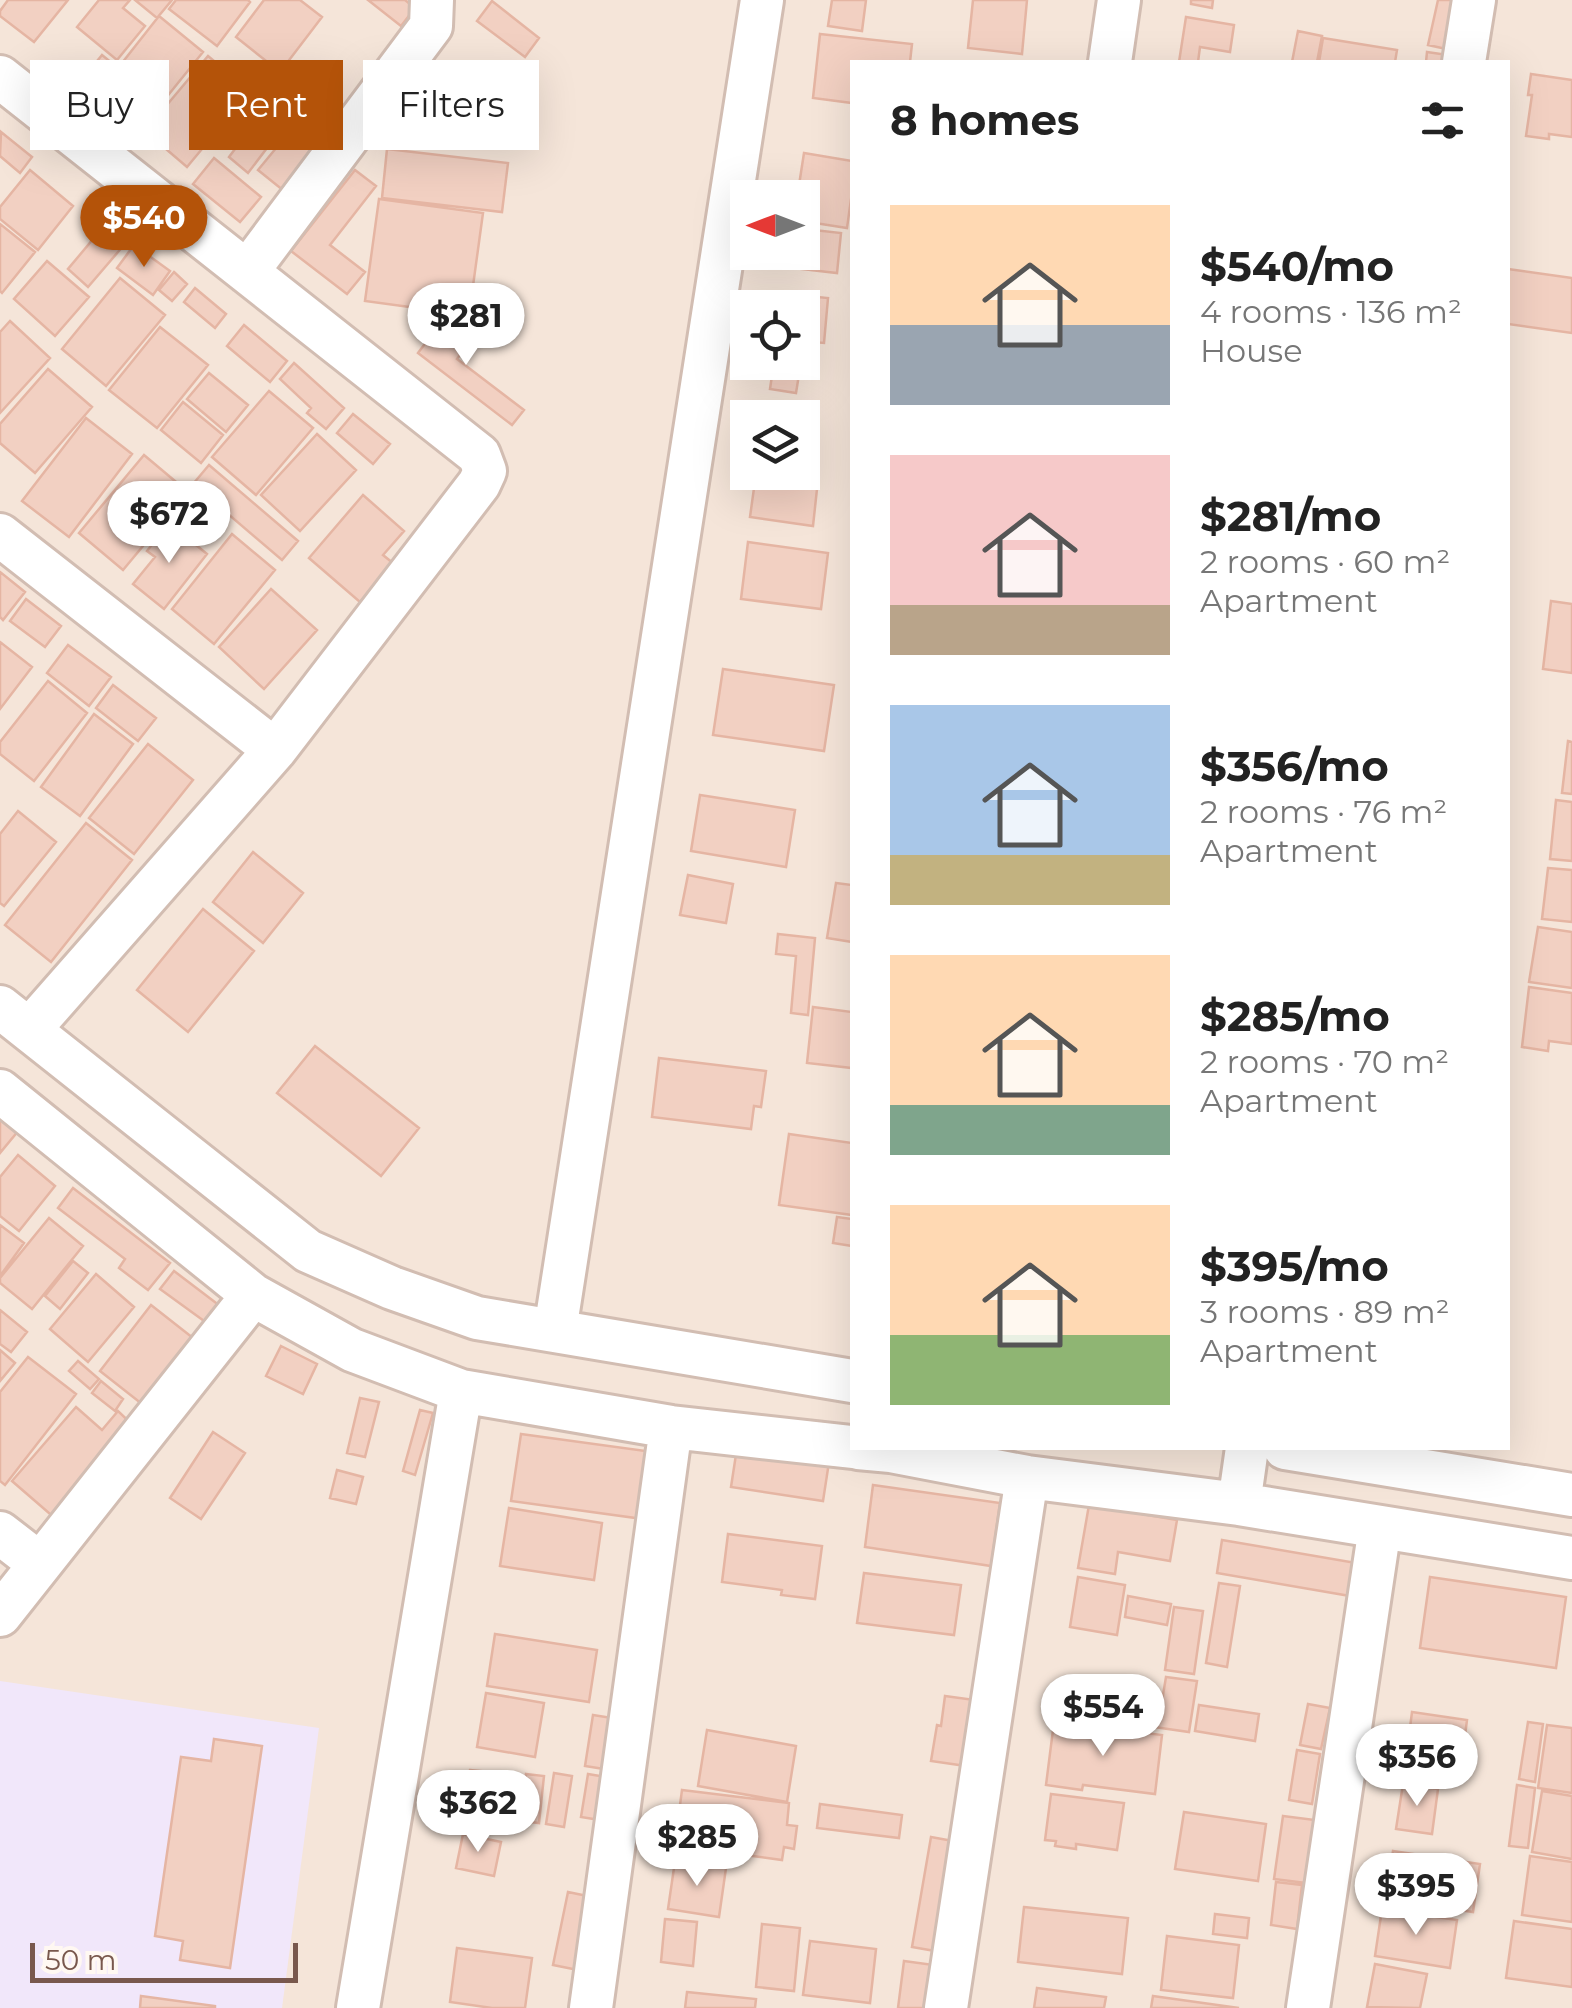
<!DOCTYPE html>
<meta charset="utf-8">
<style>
body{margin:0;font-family:Montserrat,sans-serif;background:#f2f2f2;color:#222;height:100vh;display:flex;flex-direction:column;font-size:38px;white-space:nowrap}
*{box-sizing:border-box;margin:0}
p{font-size:32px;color:#767676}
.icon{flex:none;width:55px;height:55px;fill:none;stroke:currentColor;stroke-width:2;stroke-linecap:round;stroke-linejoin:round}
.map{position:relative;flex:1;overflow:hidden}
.panel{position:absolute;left:850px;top:60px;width:660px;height:1390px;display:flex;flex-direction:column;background:#fff;border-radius:0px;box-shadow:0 10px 40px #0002}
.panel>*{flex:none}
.banner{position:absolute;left:30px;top:60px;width:670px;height:90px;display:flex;gap:20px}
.needle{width:65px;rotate:270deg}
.tools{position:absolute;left:730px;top:180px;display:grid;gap:20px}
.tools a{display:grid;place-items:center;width:90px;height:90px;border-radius:0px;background:#fff;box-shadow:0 10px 40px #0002;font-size:50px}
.scale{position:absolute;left:30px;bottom:25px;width:268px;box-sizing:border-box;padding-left:10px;border:5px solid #79584d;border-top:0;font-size:28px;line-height:35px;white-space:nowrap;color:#79584d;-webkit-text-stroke:8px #fff8f2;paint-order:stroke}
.price{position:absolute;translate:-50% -85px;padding:0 22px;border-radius:35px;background:#fff;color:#222;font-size:32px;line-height:65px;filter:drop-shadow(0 2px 5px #0008)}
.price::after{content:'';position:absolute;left:50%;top:60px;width:30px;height:22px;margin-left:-15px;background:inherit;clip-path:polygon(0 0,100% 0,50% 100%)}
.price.selected{background:#b45309;color:#fff}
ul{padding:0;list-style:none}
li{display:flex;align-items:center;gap:30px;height:250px;padding:0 40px}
li span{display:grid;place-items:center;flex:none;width:280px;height:200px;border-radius:0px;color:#555}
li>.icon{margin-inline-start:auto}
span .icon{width:120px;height:120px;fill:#fffc;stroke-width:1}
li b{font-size:42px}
h2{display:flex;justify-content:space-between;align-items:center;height:120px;padding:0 40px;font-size:42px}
.tag{padding:0 35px;border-radius:0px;background:#fff;box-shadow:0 10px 40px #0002;font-size:35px;line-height:90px}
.tag.selected{background:#b45309;color:#fff}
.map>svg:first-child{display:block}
</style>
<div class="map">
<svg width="1572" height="2008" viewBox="0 0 1572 2008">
<rect width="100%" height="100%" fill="#fdf4eb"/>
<path fill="#f5e5d9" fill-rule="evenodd" d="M 0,0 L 1572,0 L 1572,2008 L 0,2008 ZM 852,62 L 1508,62 L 1508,1448 L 852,1448 ZM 748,198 L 802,198 L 802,252 L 748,252 ZM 748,308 L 802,308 L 802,362 L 748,362 ZM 748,418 L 802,418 L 802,472 L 748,472 Z"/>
<path fill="#f1e7fa" d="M 0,1681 L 319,1728 L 282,2008 L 0,2008 Z"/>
<path fill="#f2d0c2" stroke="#e5b5a3" stroke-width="2.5" d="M 8,0 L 68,0 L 34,42 L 0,16 L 0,11 Z
M 99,0 L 130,0 L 123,8 L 145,26 L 117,60 L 77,27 Z
M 135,0 L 172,0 L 157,18 Z
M 176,0 L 248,0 L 250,2 L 217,46 L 169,9 Z
M 264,0 L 300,0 L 322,17 L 280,72 L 236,37 Z
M 368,0 L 405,0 L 415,8 L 401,26 Z
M 832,0 L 866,0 L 862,31 L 828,26 Z
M 973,0 L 1027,0 L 1022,54 L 968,48 Z
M 1191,0 L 1213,0 L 1212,8 L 1191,4 Z
M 1438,0 L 1462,0 L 1451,50 L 1428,45 Z
M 492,1 L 539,38 L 525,57 L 477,21 Z
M 159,16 L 203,52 L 140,130 L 80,82 L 102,55 L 118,68 Z
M 1186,17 L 1234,25 L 1230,52 L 1200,47 L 1198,62 L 1179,62 Z
M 1298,31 L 1322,36 L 1317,62 L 1292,62 Z
M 820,34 L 912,44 L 910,62 L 852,62 L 852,103 L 813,98 Z
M 1323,38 L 1397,50 L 1395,62 L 1319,62 Z
M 1427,52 L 1448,55 L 1447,62 L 1426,62 Z
M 208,56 L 250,91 L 187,167 L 145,131 Z
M 1531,74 L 1572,80 L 1572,137 L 1549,134 L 1549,139 L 1526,136 L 1532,95 L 1528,95 Z
M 271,77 L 302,102 L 248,173 L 229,157 L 238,145 L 234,142 L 260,109 L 252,103 Z
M 296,124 L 321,145 L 284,191 L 258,170 Z
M 1,132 L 32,157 L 20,173 L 0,156 Z
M 387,149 L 508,163 L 502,212 L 382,198 Z
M 804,153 L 852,161 L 852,192 L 847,228 L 802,221 L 802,198 L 797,198 Z
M 214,158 L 261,197 L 240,222 L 193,184 Z
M 30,170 L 73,206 L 38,250 L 0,219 L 0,207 Z
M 355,170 L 376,186 L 330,245 L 365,272 L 347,294 L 291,251 Z
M 379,199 L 483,213 L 469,315 L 365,301 Z
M 109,220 L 130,238 L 88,287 L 68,269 Z
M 0,224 L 35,252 L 2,293 L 0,291 Z
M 805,229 L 841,233 L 837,273 L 801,269 Z
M 134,245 L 170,271 L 153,295 L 117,268 Z
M 47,261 L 89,297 L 55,336 L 14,299 Z
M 1508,269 L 1572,278 L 1572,333 L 1508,324 Z
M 174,272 L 187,284 L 172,301 L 159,290 Z
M 120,278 L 165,315 L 106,386 L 62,349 Z
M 195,288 L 226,314 L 215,328 L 184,302 Z
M 797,295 L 828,298 L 824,343 L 802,341 L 802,308 L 795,308 Z
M 464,319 L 479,330 L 457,359 L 524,410 L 512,425 L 418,353 L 442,321 L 456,331 Z
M 10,321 L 50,358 L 0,413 L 0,332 Z
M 244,325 L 287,361 L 270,382 L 227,346 Z
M 160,327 L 208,365 L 157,428 L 109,390 Z
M 774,362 L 801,362 L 796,393 L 770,389 Z
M 294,363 L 344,408 L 326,429 L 307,413 L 311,408 L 280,379 Z
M 48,369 L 92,407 L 35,473 L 0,443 L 0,424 Z
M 209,373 L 248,405 L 226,432 L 187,399 Z
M 269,391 L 313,428 L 256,495 L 212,457 Z
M 183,402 L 223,435 L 201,463 L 161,430 Z
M 353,414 L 390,444 L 373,464 L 337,433 Z
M 86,418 L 132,454 L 69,537 L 22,501 Z
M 317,434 L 356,470 L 300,531 L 261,495 Z
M 144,455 L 188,492 L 123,570 L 79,533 Z
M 209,465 L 298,541 L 282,560 L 193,484 Z
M 755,481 L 817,489 L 813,526 L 750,517 Z
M 363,495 L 404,531 L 383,555 L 394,564 L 360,602 L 309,558 Z
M 169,523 L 207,554 L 164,609 L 133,584 L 155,557 L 147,551 Z
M 232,534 L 275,570 L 214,644 L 172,609 Z
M 748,542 L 828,553 L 821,609 L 741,599 Z
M 0,572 L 25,592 L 3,620 L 0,617 Z
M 271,589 L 317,630 L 264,689 L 219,647 Z
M 26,599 L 61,626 L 45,647 L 10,621 Z
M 1551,601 L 1572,604 L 1572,673 L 1543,669 Z
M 0,642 L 32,667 L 0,709 Z
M 68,645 L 111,677 L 89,706 L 47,673 Z
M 723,669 L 834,685 L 824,751 L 713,735 Z
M 48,681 L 87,713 L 34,781 L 0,754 L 0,742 Z
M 113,685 L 156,718 L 138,741 L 96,708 Z
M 94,714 L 133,744 L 80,816 L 41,787 Z
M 1568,741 L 1572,742 L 1572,794 L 1562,793 Z
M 148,744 L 193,780 L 134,854 L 89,818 Z
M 700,795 L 795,810 L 786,867 L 691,851 Z
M 1556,800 L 1572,802 L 1572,861 L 1550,859 Z
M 18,811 L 56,842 L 4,906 L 0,903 L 0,834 Z
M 86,823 L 132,860 L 51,962 L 5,925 Z
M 253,852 L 303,893 L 263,943 L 213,902 Z
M 1548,868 L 1572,870 L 1572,922 L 1542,919 Z
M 688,875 L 733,884 L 726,923 L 680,915 Z
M 836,883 L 852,885 L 852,942 L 827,938 Z
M 203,909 L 254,951 L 188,1032 L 137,990 Z
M 1538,927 L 1572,932 L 1572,988 L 1529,982 Z
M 778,934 L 815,938 L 808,1015 L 791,1013 L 796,956 L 776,954 Z
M 1529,987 L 1572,993 L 1572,1044 L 1549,1041 L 1548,1051 L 1522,1047 Z
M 813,1007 L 852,1012 L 852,1068 L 807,1063 Z
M 315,1046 L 419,1128 L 381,1176 L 277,1093 Z
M 659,1058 L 766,1071 L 761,1107 L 754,1106 L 751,1129 L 652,1117 Z
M 0,1105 L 24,1124 L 0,1153 Z
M 789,1134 L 852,1143 L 852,1215 L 779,1205 Z
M 18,1155 L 55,1186 L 19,1231 L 0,1216 L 0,1177 Z
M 73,1188 L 170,1263 L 148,1290 L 119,1268 L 125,1259 L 58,1208 Z
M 837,1217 L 852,1219 L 852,1246 L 833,1243 Z
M 49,1218 L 83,1246 L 32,1309 L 0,1283 L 0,1278 Z
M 0,1225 L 24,1243 L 0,1276 Z
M 73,1261 L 88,1273 L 60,1309 L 45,1296 Z
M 174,1271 L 224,1309 L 211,1326 L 160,1289 Z
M 96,1274 L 134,1307 L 88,1362 L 50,1329 Z
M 151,1305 L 193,1338 L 142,1404 L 100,1371 Z
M 0,1310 L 27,1332 L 11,1352 L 0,1344 Z
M 281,1346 L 317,1364 L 303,1394 L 266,1376 Z
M 0,1350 L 15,1363 L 0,1381 Z
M 28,1357 L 76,1394 L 5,1485 L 0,1481 L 0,1392 Z
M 78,1361 L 99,1379 L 90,1389 L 69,1371 Z
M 101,1381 L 123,1399 L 115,1411 L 92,1393 Z
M 360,1398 L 379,1402 L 365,1457 L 347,1453 Z
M 76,1407 L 102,1430 L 118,1411 L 136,1428 L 57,1520 L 12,1481 Z
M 420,1410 L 433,1413 L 415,1475 L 403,1471 Z
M 213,1432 L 245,1453 L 201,1519 L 170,1498 Z
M 521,1434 L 653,1452 L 643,1519 L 511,1501 Z
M 737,1448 L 829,1462 L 823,1501 L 731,1487 Z
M 337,1470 L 363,1477 L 356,1504 L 330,1498 Z
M 873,1485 L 1000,1503 L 991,1566 L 865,1547 Z
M 1089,1505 L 1177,1520 L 1170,1561 L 1118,1552 L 1115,1574 L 1078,1568 Z
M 509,1508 L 602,1523 L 594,1580 L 500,1566 Z
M 728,1534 L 822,1546 L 815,1599 L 781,1595 L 782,1590 L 722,1582 Z
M 1222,1540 L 1356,1563 L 1350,1596 L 1217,1573 Z
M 864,1573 L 961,1585 L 954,1635 L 857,1623 Z
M 1078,1577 L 1125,1585 L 1117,1635 L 1070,1627 Z
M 1430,1577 L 1566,1597 L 1556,1668 L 1420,1648 Z
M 1219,1583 L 1240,1586 L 1227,1667 L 1206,1663 Z
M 1128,1596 L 1171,1604 L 1167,1625 L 1125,1617 Z
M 1174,1607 L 1203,1611 L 1194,1674 L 1165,1670 Z
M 495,1634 L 597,1650 L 589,1702 L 487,1686 Z
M 1166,1677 L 1197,1681 L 1189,1732 L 1133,1724 L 1137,1697 L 1162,1701 Z
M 486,1693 L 544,1703 L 535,1757 L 477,1747 Z
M 945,1696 L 982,1701 L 973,1767 L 931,1761 L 937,1725 L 941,1726 Z
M 1308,1704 L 1330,1708 L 1321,1749 L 1300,1745 Z
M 1199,1705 L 1259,1714 L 1255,1741 L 1195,1731 Z
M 1412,1712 L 1467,1720 L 1459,1782 L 1404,1775 Z
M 593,1715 L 612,1718 L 604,1769 L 585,1766 Z
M 1054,1722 L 1162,1735 L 1155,1794 L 1083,1785 L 1082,1790 L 1046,1785 Z
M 1528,1722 L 1543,1724 L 1535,1782 L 1519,1779 Z
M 1547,1725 L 1572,1728 L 1572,1793 L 1538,1788 Z
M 707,1730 L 796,1746 L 787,1802 L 698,1786 Z
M 214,1739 L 262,1746 L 230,1968 L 180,1960 L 183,1941 L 155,1936 L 181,1757 L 211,1761 Z
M 1297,1750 L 1320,1754 L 1312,1804 L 1289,1800 Z
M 470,1770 L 519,1775 L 514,1821 L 465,1816 Z
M 554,1773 L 572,1776 L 564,1827 L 546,1824 Z
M 526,1774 L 544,1776 L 539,1823 L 521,1821 Z
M 588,1774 L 612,1778 L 606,1821 L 581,1817 Z
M 1403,1784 L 1438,1789 L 1432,1834 L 1396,1829 Z
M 1517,1785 L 1535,1788 L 1528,1848 L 1509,1846 Z
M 682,1790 L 789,1803 L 787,1825 L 797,1826 L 794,1849 L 784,1847 L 782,1860 L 722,1852 L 722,1856 L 674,1850 Z
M 1542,1791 L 1572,1796 L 1572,1859 L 1532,1852 Z
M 1051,1794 L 1124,1803 L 1117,1850 L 1076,1844 L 1076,1849 L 1055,1846 L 1056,1841 L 1045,1840 Z
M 820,1804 L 902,1815 L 899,1838 L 817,1828 Z
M 1184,1812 L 1266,1824 L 1258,1881 L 1175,1869 Z
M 1283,1816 L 1315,1820 L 1306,1883 L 1274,1879 Z
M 463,1834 L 501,1842 L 494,1876 L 456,1868 Z
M 931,1837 L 953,1841 L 935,1951 L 912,1947 Z
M 1393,1851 L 1480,1864 L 1473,1912 L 1386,1899 Z
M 1530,1856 L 1572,1862 L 1572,1922 L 1522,1915 Z
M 675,1861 L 726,1868 L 719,1917 L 668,1909 Z
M 1276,1882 L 1302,1885 L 1297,1929 L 1271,1925 Z
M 568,1892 L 597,1898 L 583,1971 L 553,1965 Z
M 1024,1907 L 1128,1918 L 1122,1974 L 1018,1962 Z
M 1382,1909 L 1457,1920 L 1450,1968 L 1375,1956 Z
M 1215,1914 L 1249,1918 L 1247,1938 L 1213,1934 Z
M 665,1919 L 697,1922 L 693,1966 L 661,1962 Z
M 1514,1921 L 1572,1929 L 1572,1987 L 1506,1978 Z
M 762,1924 L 800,1928 L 794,1991 L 756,1987 Z
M 1167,1936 L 1239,1945 L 1233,1998 L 1161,1990 Z
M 810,1941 L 876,1949 L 870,2003 L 803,1995 Z
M 457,1948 L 532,1958 L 525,2008 L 492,2008 L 450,2002 Z
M 904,1961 L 941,1966 L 936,2008 L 898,2008 Z
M 1375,1964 L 1427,1974 L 1420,2008 L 1367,2007 Z
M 1037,1988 L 1106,1997 L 1104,2008 L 1034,2008 Z
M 687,1992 L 756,1999 L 755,2008 L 685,2008 Z
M 141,1996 L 215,2006 L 215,2008 L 140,2008 Z
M 1153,1996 L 1239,2008 L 1151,2008 Z"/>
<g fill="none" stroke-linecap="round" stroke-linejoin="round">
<g stroke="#d2bdb2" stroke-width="48">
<path id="street" d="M 1110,62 L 1119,0
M 1464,62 L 1474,0
M 0,77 L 479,455 L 485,471 L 479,484 L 275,750 L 29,1030
M 247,272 L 431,26 L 432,0
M 0,535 L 275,750
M 0,1007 L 308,1251 L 392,1288 L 477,1318 L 852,1381
M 0,1091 L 253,1295 L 352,1350 L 461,1391 L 671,1427 L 852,1447
M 555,1331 L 762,0
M 858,1448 L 891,1451 L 1027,1477 L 1239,1504 L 1572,1558
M 1285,1448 L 1572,1495
M 1239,1504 L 1247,1448
M 0,1533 L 40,1564
M 0,1615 L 253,1295
M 358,2008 L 461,1391
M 591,2008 L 671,1427
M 946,2008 L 1027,1477
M 1308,2008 L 1380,1527"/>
</g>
<use href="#street" stroke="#fff" stroke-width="42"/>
</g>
</svg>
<div class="tools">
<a><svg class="needle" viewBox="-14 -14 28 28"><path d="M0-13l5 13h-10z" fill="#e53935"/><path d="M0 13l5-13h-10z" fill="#767676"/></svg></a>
<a><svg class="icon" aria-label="locate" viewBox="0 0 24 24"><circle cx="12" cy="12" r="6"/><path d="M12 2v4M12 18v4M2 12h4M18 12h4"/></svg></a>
<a><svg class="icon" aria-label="layers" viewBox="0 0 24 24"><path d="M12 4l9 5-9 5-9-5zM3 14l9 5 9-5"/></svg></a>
</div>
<div class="scale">50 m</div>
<b class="price selected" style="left:144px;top:270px">$540</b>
<b class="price" style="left:466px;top:368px">$281</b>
<b class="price" style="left:169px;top:566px">$672</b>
<b class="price" style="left:1103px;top:1759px">$554</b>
<b class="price" style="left:1417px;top:1809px">$356</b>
<b class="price" style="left:478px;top:1855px">$362</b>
<b class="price" style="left:697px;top:1889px">$285</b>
<b class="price" style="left:1416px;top:1938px">$395</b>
<div class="banner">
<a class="tag">Buy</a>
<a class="tag selected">Rent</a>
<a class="tag">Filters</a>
</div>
<section class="panel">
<h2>8 homes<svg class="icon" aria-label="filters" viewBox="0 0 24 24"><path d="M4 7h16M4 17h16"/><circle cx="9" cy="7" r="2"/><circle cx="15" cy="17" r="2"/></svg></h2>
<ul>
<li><span style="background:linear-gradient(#ffd9b3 60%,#9aa5b1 0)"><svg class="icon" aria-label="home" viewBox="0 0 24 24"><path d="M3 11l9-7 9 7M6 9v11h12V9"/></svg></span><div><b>$540/mo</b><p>4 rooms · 136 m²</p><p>House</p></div></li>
<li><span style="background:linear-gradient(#f6c9c9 75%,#b9a48a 0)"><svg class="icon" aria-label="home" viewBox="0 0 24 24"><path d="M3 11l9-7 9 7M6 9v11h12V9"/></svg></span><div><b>$281/mo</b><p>2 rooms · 60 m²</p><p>Apartment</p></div></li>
<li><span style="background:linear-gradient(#a9c7e8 75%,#c2b280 0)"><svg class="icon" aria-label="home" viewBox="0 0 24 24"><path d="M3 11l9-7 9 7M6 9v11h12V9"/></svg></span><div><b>$356/mo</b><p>2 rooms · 76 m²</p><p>Apartment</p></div></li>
<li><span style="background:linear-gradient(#ffd9b3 75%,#7fa58c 0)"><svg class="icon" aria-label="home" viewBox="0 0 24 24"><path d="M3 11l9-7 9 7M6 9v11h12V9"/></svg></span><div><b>$285/mo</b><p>2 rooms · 70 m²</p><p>Apartment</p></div></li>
<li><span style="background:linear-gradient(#ffd9b3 65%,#8fb573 0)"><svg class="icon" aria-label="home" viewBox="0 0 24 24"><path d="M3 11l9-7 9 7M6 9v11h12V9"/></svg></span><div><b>$395/mo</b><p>3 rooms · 89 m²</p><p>Apartment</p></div></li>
</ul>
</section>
</div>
